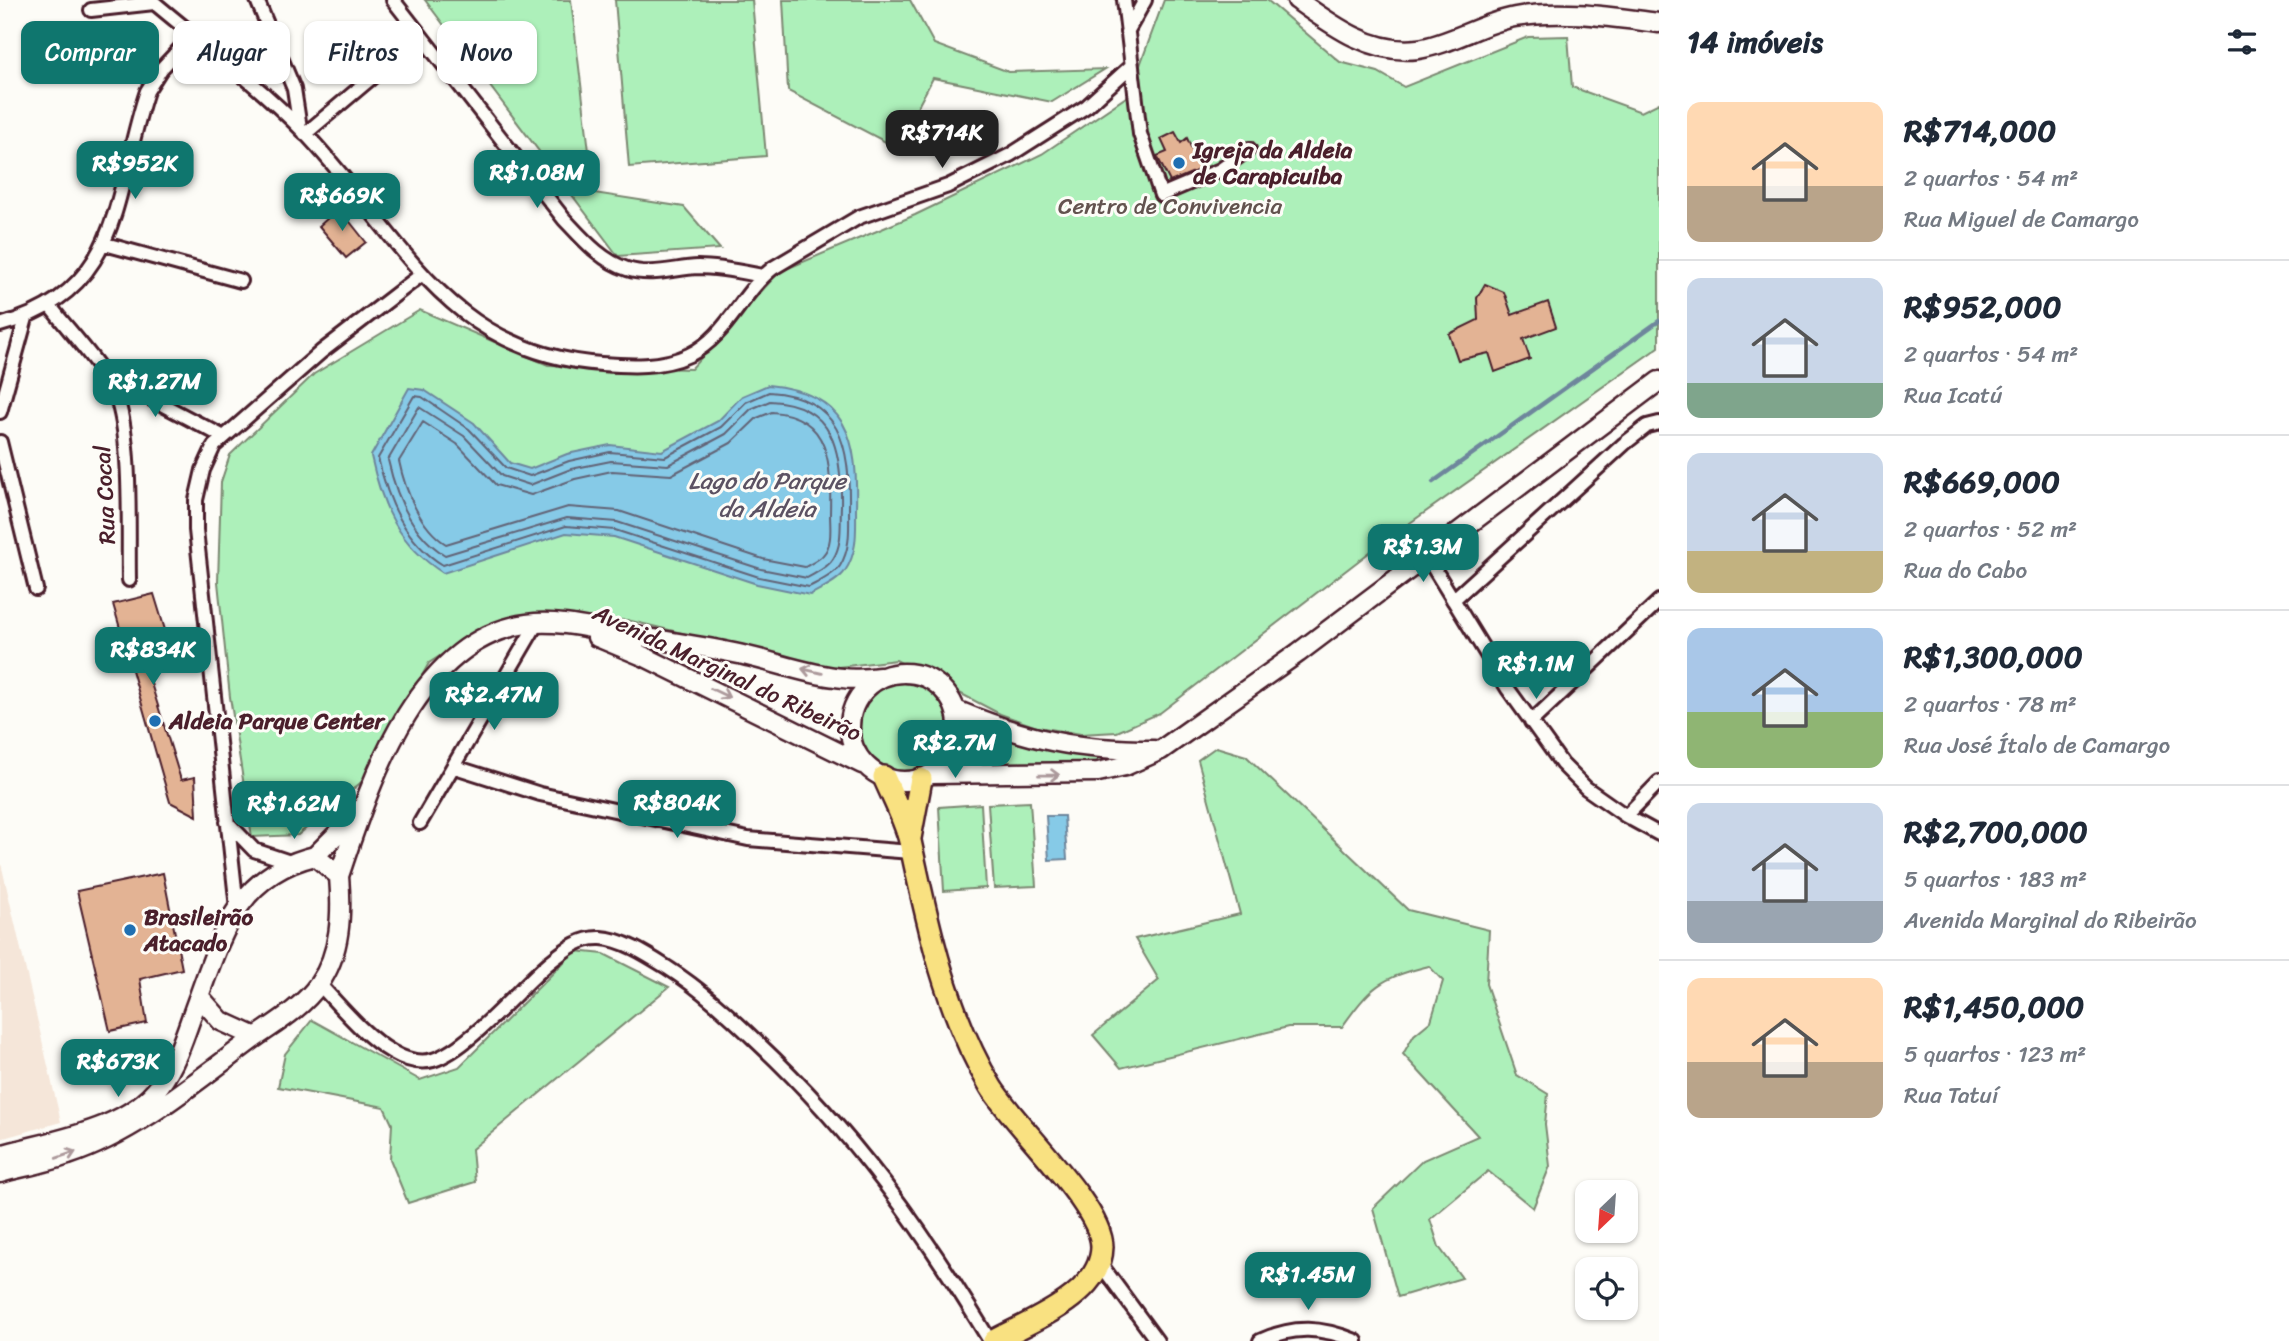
<!DOCTYPE html>
<html lang="pt">
<meta charset="utf-8">
<style>
body{margin:0;font-family:Sriracha,sans-serif;background:#f2f2f3;color:#1f2937;height:100vh;display:flex;flex-direction:column;font-size:26px;white-space:nowrap}
*{box-sizing:border-box;margin:0}
p{font-size:23px;color:#747a83}
.icon{flex:none;width:38px;height:38px;fill:none;stroke:currentColor;stroke-width:2;stroke-linecap:round;stroke-linejoin:round}
.map{position:relative;flex:1;overflow:hidden}
.panel{display:flex;flex-direction:column;background:#fff;width:630px}
.panel>*{flex:none}
.guide{position:absolute;left:21px;top:21px;width:665px;height:63px;display:flex;gap:14px}
.needle{width:46px;rotate:205deg}
.buttons{position:absolute;left:1575px;top:1180px;display:grid;gap:14px}
.buttons a{display:grid;place-items:center;width:63px;height:63px;border-radius:14px;background:#fff;box-shadow:0 2px 5px #0004;font-size:35px}
.price{position:absolute;translate:-50% -60px;padding:0 16px;border-radius:14px;background:#0f766e;color:#fff;font-size:23px;line-height:46px;filter:drop-shadow(0 2px 4px #0008)}
.price::after{content:'';position:absolute;left:50%;top:42px;width:21px;height:16px;margin-left:-10px;background:inherit;clip-path:polygon(0 0,100% 0,50% 100%)}
.price.current{background:#222;color:#fff}
ul{padding:0;list-style:none}
li{display:flex;align-items:center;gap:21px;height:175px;padding:0 28px}
li+li{border-top:2px solid #e0e1e3}
li span{display:grid;place-items:center;flex:none;width:196px;height:140px;border-radius:14px;color:#555}
li>.icon{margin-inline-start:auto}
span .icon{width:84px;height:84px;fill:#fffc;stroke-width:1}
li b{font-size:30px}
h2{display:flex;justify-content:space-between;align-items:center;height:84px;padding:0 28px;font-size:30px}
.pill{padding:0 24px;border-radius:14px;background:#fff;box-shadow:0 2px 5px #0004;font-size:24px;line-height:63px}
.pill.current{background:#0f766e;color:#fff}
main{display:flex;flex:1;min-height:0}
.map>svg:first-child{display:block}
</style>
<main>
<div class="map">
<svg width="1659" height="1341" viewBox="0 0 1659 1341">
<rect width="100%" height="100%" fill="#fdfcf7"/>
<filter id="ink" filterUnits="userSpaceOnUse"><feTurbulence type="fractalNoise" baseFrequency=".0143" numOctaves="2"/><feDisplacementMap in="SourceGraphic" scale="14" xChannelSelector="R" yChannelSelector="G"/><feConvolveMatrix kernelMatrix="1 2 1 2 8 2 1 2 1" color-interpolation-filters="sRGB"/></filter>
<g filter="url(#ink)">
<path fill="#f5e6d9" d="M 0,859 L 61,1122 L 0,1139 Z"/>
<path fill="#adf0ba" stroke="#7c8872" stroke-width="2" d="M 425,0 L 571,0 L 594,193 L 684,207 L 720,249 L 618,256 Z
M 615,0 L 752,0 L 766,156 L 629,167 Z
M 783,0 L 910,0 L 934,44 L 1009,72 L 1105,69 L 1052,102 L 933,78 L 914,114 L 929,150 L 899,149 L 788,91 Z
M 1164,0 L 1267,0 L 1340,62 L 1378,72 L 1404,87 L 1528,37 L 1568,36 L 1572,87 L 1641,112 L 1659,103 L 1659,347 L 1383,542 L 1160,713 L 1117,732 L 1081,734 L 1037,727 L 1000,714 L 896,660 L 830,668 L 627,620 L 493,622 L 429,663 L 365,779 L 298,835 L 252,837 L 230,697 L 218,582 L 221,482 L 230,455 L 314,374 L 420,310 L 548,365 L 691,369 L 779,272 L 915,215 L 1042,154 L 1129,95 Z
M857 726a47 47 0 1 1 94 0a47 47 0 1 1-94 0Z
M 972,722 C 1016,742 1056,754 1105,753 L 1105,761 L 1047,764 L 968,762 Z
M 1216,747 L 1246,756 L 1408,910 L 1489,930 L 1486,984 L 1517,1075 L 1548,1094 L 1545,1124 L 1550,1166 L 1533,1208 L 1488,1171 L 1430,1219 L 1439,1247 L 1462,1278 L 1398,1297 L 1373,1208 L 1423,1160 L 1478,1136 L 1403,1054 L 1414,1035 L 1431,1021 L 1443,981 L 1429,966 C 1380,978 1371,986 1342,1027 L 1288,1027 L 1121,1068 L 1093,1035 L 1159,980 L 1135,939 L 1240,914 L 1198,760 Z
M 1030,802 L 1036,886 L 994,888 L 988,804 Z
M 981,804 L 986,888 L 944,891 L 939,807 Z
M 575,951 L 604,954 L 669,987 L 472,1149 L 475,1182 L 408,1203 L 390,1159 L 392,1124 L 384,1107 L 278,1087 L 285,1054 L 312,1020 L 420,1080 L 459,1067 Z"/>
<path fill="#86cae7" stroke="#6e869c" stroke-width="2" d="M 768,385 C 848,393 858,438 856,509 C 856,530 858,552 845,571 C 839,581 820,589 810,595 L 757,584 L 614,537 L 566,533 L 443,573 C 399,545 382,507 371,456 L 409,388 L 424,390 L 474,423 L 510,463 L 530,469 L 567,454 L 610,445 L 662,451 L 718,421 L 742,396 Z
M 1046,816 L 1064,816 L 1067,859 L 1049,860 Z"/>
<g fill="none" stroke-linecap="round" stroke-linejoin="round">
<path stroke="#626376" stroke-width="2" d="M 769,392 C 841,397 850,446 849,508 C 849,528 851,548 840,566 C 834,575 818,582 809,587 L 759,577 L 615,530 L 566,526 L 443,565 C 405,542 388,501 378,458 L 414,396 L 422,397 L 469,429 L 506,468 L 530,476 L 569,461 L 610,452 L 665,457 L 721,427 L 746,402 Z
M 770,401 C 835,404 842,453 841,506 C 840,524 843,543 833,559 C 828,568 815,573 807,578 L 761,569 L 617,522 L 567,518 L 445,555 C 412,535 396,496 388,460 L 419,407 L 464,436 L 502,476 L 530,485 L 571,469 L 611,461 L 668,465 L 726,434 L 751,409 Z
M 772,412 C 832,416 831,466 830,514 C 830,526 833,545 823,555 C 819,560 810,564 805,567 L 763,559 L 619,511 L 568,507 L 446,544 C 420,528 405,490 399,461 L 423,422 L 457,444 L 496,485 L 531,495 L 575,479 L 612,471 L 671,475 L 731,443 L 757,418 Z"/>
<path stroke="#6e869c" stroke-width="4.5" d="M 1433,482 L 1659,321"/>
</g>
<path fill="#e3b394" stroke="#4a1f2b" stroke-width="2" d="M 1175,132 L 1181,143 L 1187,138 L 1201,169 L 1170,182 L 1157,156 L 1167,152 L 1161,139 Z
M 339,208 L 366,242 L 346,258 L 319,226 Z
M 1485,284 L 1504,292 L 1512,315 L 1548,302 L 1556,327 L 1523,339 L 1530,359 L 1495,372 L 1489,353 L 1458,360 L 1449,334 L 1478,320 L 1477,298 Z
M 154,594 L 173,656 L 145,664 L 181,780 L 195,777 L 197,816 L 170,802 L 113,604 Z
M 163,873 L 182,969 L 140,979 L 147,1023 L 110,1031 L 77,891 Z"/>
<g fill="none" stroke-linecap="round" stroke-linejoin="round">
<g stroke="#4a1f2b" stroke-width="18">
<path id="street" d="M 151,0 C 202,43 256,83 303,131 C 399,230 442,352 601,364 C 629,366 662,368 689,355 C 727,337 741,293 773,268 L 859,217 L 948,186 L 1010,155 L 1087,106 L 1130,67
M 257,0 L 294,89 L 300,128
M 393,0 L 564,219 C 582,238 601,261 627,269 C 651,277 675,268 698,267 C 720,267 742,272 763,276
M 1124,0 L 1140,134 L 1161,195 L 1220,170 L 1249,149
M 91,10 L 154,3
M 1127,32 L 1145,0
M 305,134 L 421,36
M 105,244 L 241,281
M 50,306 C 70,333 108,370 118,402 C 132,447 128,531 129,580
M 0,325 C 125,291 113,192 147,91 L 161,69 L 193,35
M 104,374 L 224,437
M 0,412 L 26,318
M 0,442 L 36,589
M 1427,557 L 1508,689 L 1562,764 L 1586,788 L 1626,816 L 1659,834
M 1453,600 L 1624,444 L 1647,426 L 1659,423
M 1531,722 L 1659,601
M 455,767 L 540,794 L 748,839 L 911,852
M 1626,816 L 1659,782
M 227,822 L 254,850 L 290,862
M 420,823 L 537,623
M 237,908 L 196,530 L 196,500 L 203,470 L 214,446 L 321,352 L 421,275
M 319,984 C 341,1007 364,1036 392,1052 C 404,1059 419,1064 433,1060 C 469,1049 519,988 550,962 C 565,950 580,937 601,938 C 623,939 649,956 668,968 C 701,989 729,1015 757,1042 C 854,1133 922,1228 990,1341
M 1099,1262 L 1157,1341
M 1260,1341 C 1294,1325 1321,1327 1356,1341"/>
</g>
<g stroke="#4a1f2b" stroke-width="23">
<path id="secondary" d="M 1297,0 C 1332,25 1372,55 1418,49 C 1451,44 1482,23 1515,17 C 1563,9 1611,17 1659,23
M 597,637 L 645,657 L 862,764
M850 727a54 54 0 1 1 108 0a54 54 0 1 1-108 0Z
M 956,710 C 1028,740 1076,750 1154,750
M 932,774 L 1098,772 L 1125,766 L 1161,750 L 1298,653 L 1659,381
M 315,856 L 356,815
M 339,876 C 370,783 418,632 535,623 C 563,621 592,629 619,633 C 658,640 696,645 734,653 C 770,660 807,675 843,678 C 855,680 868,678 880,677
M 0,1155 C 52,1140 127,1131 160,1085 C 179,1060 188,1024 199,996
M 0,1173 C 22,1167 46,1163 68,1155 C 137,1132 195,1082 253,1039 C 276,1023 302,1008 319,984 C 341,953 342,913 339,876 L 315,856 C 240,874 223,930 199,996 L 221,1021 L 256,1037"/>
</g>
<g stroke="#4a1f2b" stroke-width="26">
<path id="primary" d="M 884,777 C 893,798 905,820 910,841 C 928,926 946,1012 991,1087 C 1015,1126 1102,1206 1102,1247 C 1101,1296 1030,1321 994,1341
M 910,838 L 921,779"/>
</g>
<use href="#street" stroke="#fdfcf7" stroke-width="12"/>
<use href="#secondary" stroke="#fdfcf7" stroke-width="18"/>
<use href="#primary" stroke="#f9e181" stroke-width="21"/>
</g>
<defs><path id="oneway-shaft" d="M-6 0H5M1.5-3L5.5 0L1.5 3" fill="none" stroke-width="1.6" stroke-linecap="round" stroke-linejoin="round" transform="scale(1.75)"/></defs>
<g stroke="#ac999b">
<use href="#oneway-shaft" transform="translate(812 671) rotate(-167)"/>
<use href="#oneway-shaft" transform="translate(720 693) rotate(26)"/>
<use href="#oneway-shaft" transform="translate(1049 775) rotate(-1)"/>
<use href="#oneway-shaft" transform="translate(66 1155) rotate(-19)"/>
</g>
</g>
<g fill="#1f6fb2" stroke="#fdfcf7" stroke-width="2.5">
<circle cx="1179" cy="163" r="7"/>
<circle cx="155" cy="721" r="7"/>
<circle cx="130" cy="930" r="7"/>
</g>
<g text-anchor="middle" dominant-baseline="central" stroke-width="6" stroke-linejoin="round" paint-order="stroke">
<g font-size="23" font-weight="bold" fill="#4a1f2b" stroke="#fdfcf7" text-anchor="start">
<text x="1193" y="150">Igreja da Aldeia<tspan x="1193" dy="26">de Carapicuiba</tspan></text>
<text x="169" y="721">Aldeia Parque Center</text>
<text x="144" y="917">Brasileirão<tspan x="144" dy="26">Atacado</tspan></text>
</g>
<g font-size="23" fill="#63534f" stroke="#fdfcf7">
<text x="1170" y="206">Centro de Convivencia</text>
</g>
<g font-size="23" fill="#4a1f2b" stroke="#fdfcf7">
<text transform="translate(105 495) rotate(-93)">Rua Cocal</text>
<text transform="translate(727 673) rotate(25)">Avenida Marginal do Ribeirão</text>
</g>
<g font-size="24" font-style="italic" fill="#5c5263" stroke="#fdfcf7">
<text x="767" y="481">Lago do Parque<tspan x="767" dy="28">da Aldeia</tspan></text>
</g>
</g>
</svg>
<div class="buttons">
<a><svg class="needle" viewBox="-14 -14 28 28"><path d="M0-13l5 13h-10z" fill="#e53935"/><path d="M0 13l5-13h-10z" fill="#747a83"/></svg></a>
<a><svg class="icon" aria-label="locate" viewBox="0 0 24 24"><circle cx="12" cy="12" r="6"/><path d="M12 2v4M12 18v4M2 12h4M18 12h4"/></svg></a>
</div>
<b class="price current" style="left:942px;top:170px">R$714K</b>
<b class="price" style="left:135px;top:201px">R$952K</b>
<b class="price" style="left:537px;top:210px">R$1.08M</b>
<b class="price" style="left:342px;top:233px">R$669K</b>
<b class="price" style="left:155px;top:419px">R$1.27M</b>
<b class="price" style="left:1423px;top:584px">R$1.3M</b>
<b class="price" style="left:153px;top:687px">R$834K</b>
<b class="price" style="left:1536px;top:701px">R$1.1M</b>
<b class="price" style="left:494px;top:732px">R$2.47M</b>
<b class="price" style="left:955px;top:780px">R$2.7M</b>
<b class="price" style="left:677px;top:840px">R$804K</b>
<b class="price" style="left:294px;top:841px">R$1.62M</b>
<b class="price" style="left:118px;top:1099px">R$673K</b>
<b class="price" style="left:1308px;top:1312px">R$1.45M</b>
<div class="guide">
<a class="pill current">Comprar</a>
<a class="pill">Alugar</a>
<a class="pill">Filtros</a>
<a class="pill">Novo</a>
</div>
</div>
<section class="panel">
<h2>14 imóveis<svg class="icon" aria-label="filters" viewBox="0 0 24 24"><path d="M4 7h16M4 17h16"/><circle cx="9" cy="7" r="2"/><circle cx="15" cy="17" r="2"/></svg></h2>
<ul>
<li><span style="background:linear-gradient(#ffd9b3 60%,#b9a48a 0)"><svg class="icon" aria-label="home" viewBox="0 0 24 24"><path d="M3 11l9-7 9 7M6 9v11h12V9"/></svg></span><div><b>R$714,000</b><p>2 quartos · 54 m²</p><p>Rua Miguel de Camargo</p></div></li>
<li><span style="background:linear-gradient(#c9d6e8 75%,#7fa58c 0)"><svg class="icon" aria-label="home" viewBox="0 0 24 24"><path d="M3 11l9-7 9 7M6 9v11h12V9"/></svg></span><div><b>R$952,000</b><p>2 quartos · 54 m²</p><p>Rua Icatú</p></div></li>
<li><span style="background:linear-gradient(#c9d6e8 70%,#c2b280 0)"><svg class="icon" aria-label="home" viewBox="0 0 24 24"><path d="M3 11l9-7 9 7M6 9v11h12V9"/></svg></span><div><b>R$669,000</b><p>2 quartos · 52 m²</p><p>Rua do Cabo</p></div></li>
<li><span style="background:linear-gradient(#a9c7e8 60%,#8fb573 0)"><svg class="icon" aria-label="home" viewBox="0 0 24 24"><path d="M3 11l9-7 9 7M6 9v11h12V9"/></svg></span><div><b>R$1,300,000</b><p>2 quartos · 78 m²</p><p>Rua José Ítalo de Camargo</p></div></li>
<li><span style="background:linear-gradient(#c9d6e8 70%,#9aa5b1 0)"><svg class="icon" aria-label="home" viewBox="0 0 24 24"><path d="M3 11l9-7 9 7M6 9v11h12V9"/></svg></span><div><b>R$2,700,000</b><p>5 quartos · 183 m²</p><p>Avenida Marginal do Ribeirão</p></div></li>
<li><span style="background:linear-gradient(#ffd9b3 60%,#b9a48a 0)"><svg class="icon" aria-label="home" viewBox="0 0 24 24"><path d="M3 11l9-7 9 7M6 9v11h12V9"/></svg></span><div><b>R$1,450,000</b><p>5 quartos · 123 m²</p><p>Rua Tatuí</p></div></li>
</ul>
</section>
</main>
